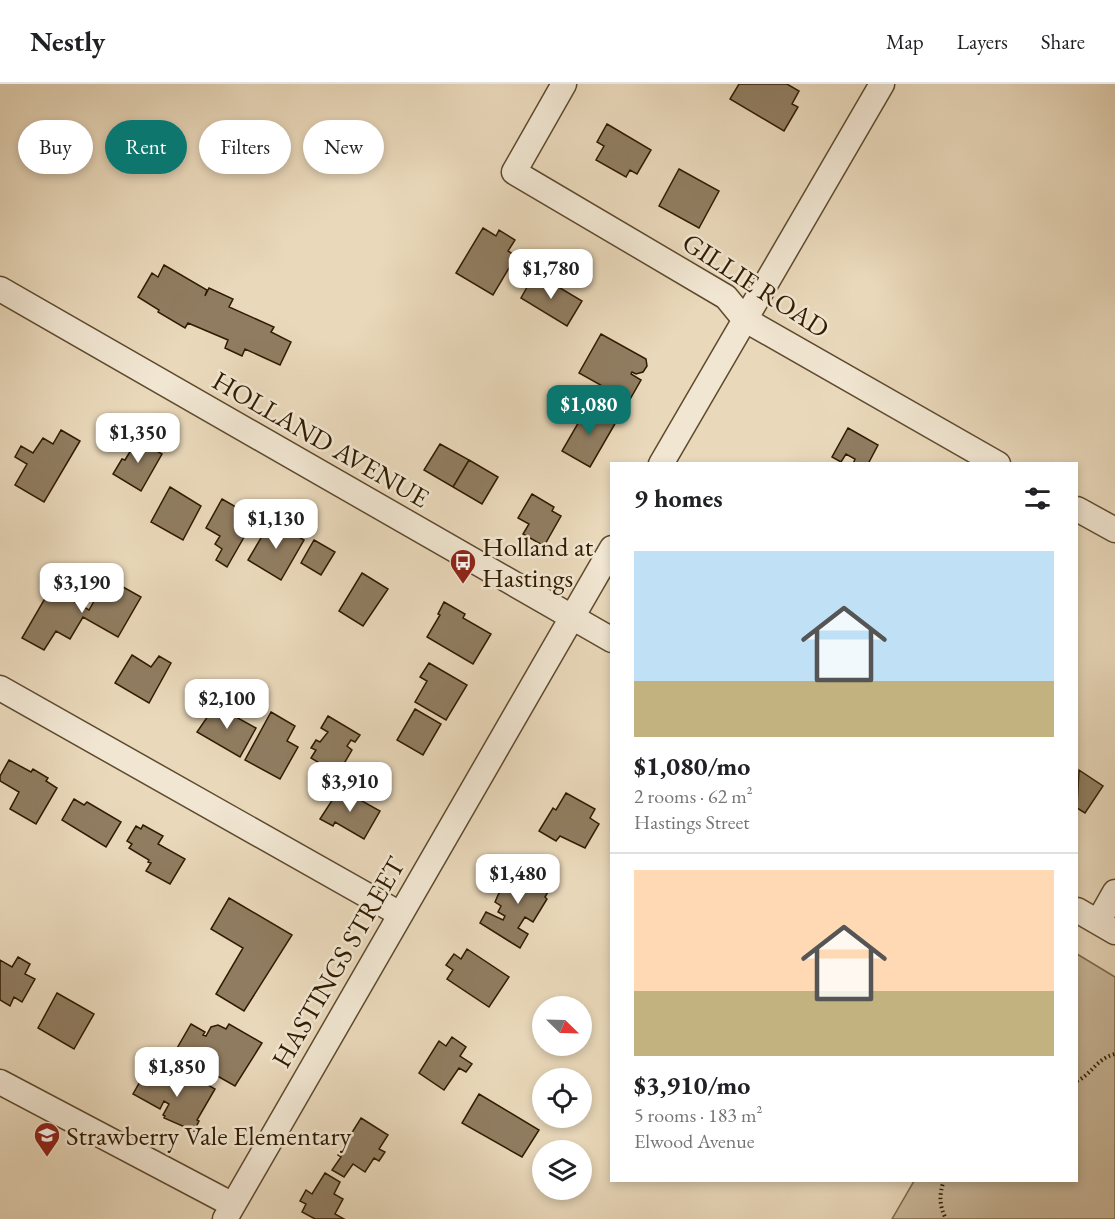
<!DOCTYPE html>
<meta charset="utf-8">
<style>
body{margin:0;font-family:"EB Garamond",serif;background:#f6f6f6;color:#202124;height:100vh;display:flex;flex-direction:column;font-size:22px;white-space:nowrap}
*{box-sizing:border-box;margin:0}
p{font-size:20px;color:#757577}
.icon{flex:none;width:33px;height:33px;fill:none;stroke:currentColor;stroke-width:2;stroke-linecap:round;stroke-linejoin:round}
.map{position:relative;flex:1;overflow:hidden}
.sheet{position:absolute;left:610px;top:378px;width:468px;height:720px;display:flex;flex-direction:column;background:#fff;border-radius:0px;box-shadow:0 3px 9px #0003}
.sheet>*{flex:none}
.guide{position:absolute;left:18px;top:36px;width:502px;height:54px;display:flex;gap:12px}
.needle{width:39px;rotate:113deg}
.tools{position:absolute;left:532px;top:912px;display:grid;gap:12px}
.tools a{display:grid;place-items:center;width:60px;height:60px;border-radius:50%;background:#fff;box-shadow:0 3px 9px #0003;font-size:30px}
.price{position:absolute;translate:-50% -51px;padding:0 14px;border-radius:12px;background:#fff;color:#222;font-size:20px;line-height:39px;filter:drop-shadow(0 2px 3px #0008)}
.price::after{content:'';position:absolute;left:50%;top:36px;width:18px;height:14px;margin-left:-9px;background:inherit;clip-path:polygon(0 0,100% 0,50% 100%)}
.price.selected{background:#0f766e;color:#fff}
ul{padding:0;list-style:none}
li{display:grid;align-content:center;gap:12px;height:318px;padding:0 24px}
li+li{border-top:2px solid #e0e0e0}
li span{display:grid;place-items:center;height:186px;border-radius:0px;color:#555}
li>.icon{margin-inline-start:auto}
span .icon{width:108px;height:108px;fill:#fffc;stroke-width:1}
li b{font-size:26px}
h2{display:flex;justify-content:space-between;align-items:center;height:72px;padding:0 24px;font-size:26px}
.chip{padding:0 21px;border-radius:27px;background:#fff;box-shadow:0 3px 9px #0003;font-size:21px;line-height:54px}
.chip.selected{background:#0f766e;color:#fff}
header{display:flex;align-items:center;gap:36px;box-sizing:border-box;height:84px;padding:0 30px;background:#fff;border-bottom:2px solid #e0e0e0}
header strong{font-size:28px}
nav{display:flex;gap:33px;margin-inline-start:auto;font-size:21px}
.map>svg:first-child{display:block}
</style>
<header>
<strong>Nestly</strong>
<nav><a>Map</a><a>Layers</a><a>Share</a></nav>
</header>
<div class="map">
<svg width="1115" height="1135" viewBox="0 0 1115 1135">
<rect width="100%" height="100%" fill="#e9d8ba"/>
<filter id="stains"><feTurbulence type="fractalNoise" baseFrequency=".00333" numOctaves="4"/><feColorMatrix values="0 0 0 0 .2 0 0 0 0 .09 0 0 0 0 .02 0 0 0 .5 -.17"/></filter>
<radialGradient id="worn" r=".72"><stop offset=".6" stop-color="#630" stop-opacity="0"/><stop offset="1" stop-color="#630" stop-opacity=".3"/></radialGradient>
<path fill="#cab89a" stroke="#7d6a4d" stroke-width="1.5" d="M 1077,870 L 1115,893 L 1115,1135 L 892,1135 L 914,1097 L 1077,1096 Z"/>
<path fill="#907d61" stroke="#301b00" stroke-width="1.5" d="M 739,0 L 787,0 L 799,7 L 792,20 L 798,23 L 784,47 L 730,15 Z
M 607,40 L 651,66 L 637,90 L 630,86 L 626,93 L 596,76 L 604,62 L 597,58 Z
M 679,85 L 719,107 L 699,144 L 659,122 Z
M 483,144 L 496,152 L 499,146 L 515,156 L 508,167 L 516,172 L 493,211 L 456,189 Z
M 164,181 L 207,206 L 205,212 L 209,204 L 233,215 L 229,223 L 274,243 L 271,248 L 291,258 L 280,281 L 245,265 L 242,272 L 225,264 L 228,256 L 188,239 L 185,244 L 158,228 L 159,226 L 138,213 L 152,189 L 158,193 Z
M 535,189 L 582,217 L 567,242 L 521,214 Z
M 601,250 L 646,275 L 647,282 L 643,288 L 636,290 L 632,288 L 631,290 L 641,296 L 629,317 L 579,289 Z
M 588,322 L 616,338 L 590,383 L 562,367 Z
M 848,344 L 878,361 L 868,380 L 853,380 L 855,375 L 846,370 L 841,378 L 832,373 Z
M 61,346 L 80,357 L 44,418 L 15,401 L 27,380 L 15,373 L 21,362 L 33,369 L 43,354 L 53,360 Z
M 140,351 L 151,357 L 148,362 L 162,370 L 141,407 L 113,390 L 122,375 L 125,376 Z
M 440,360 L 469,376 L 453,403 L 424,386 Z
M 469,376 L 498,393 L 482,420 L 453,403 Z
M 170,403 L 201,422 L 183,456 L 151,438 Z
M 532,410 L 554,423 L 552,427 L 561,432 L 544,462 L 523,450 L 529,440 L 518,434 Z
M 222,415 L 255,434 L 227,483 L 216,476 L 222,465 L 215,460 L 220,452 L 206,444 Z
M 271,437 L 304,456 L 281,496 L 248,476 Z
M 314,456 L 335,468 L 321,491 L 301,479 Z
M 362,489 L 388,505 L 363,542 L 339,527 Z
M 107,494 L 141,513 L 118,553 L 83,533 L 70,555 L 56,547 L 44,566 L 22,554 L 51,504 L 89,526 Z
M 444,518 L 465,530 L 463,534 L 491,550 L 473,580 L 427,553 L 440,531 L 438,530 Z
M 132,571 L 151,583 L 159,572 L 171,579 L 149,619 L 115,599 Z
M 429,579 L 467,601 L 446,636 L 415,618 L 427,597 L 420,593 Z
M 217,619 L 228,626 L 227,628 L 256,644 L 240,673 L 197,648 Z
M 415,625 L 441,640 L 423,671 L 397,656 Z
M 271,628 L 295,642 L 287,657 L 298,663 L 280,695 L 245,676 Z
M 328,632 L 360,651 L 355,658 L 351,656 L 347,662 L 352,666 L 338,690 L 311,674 L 316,666 L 311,664 L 316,656 L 320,658 L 328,648 L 321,644 Z
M 9,676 L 31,688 L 33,685 L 48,694 L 46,697 L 57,704 L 36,740 L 10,725 L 19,708 L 0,697 L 0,692 Z
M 1079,686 L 1103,702 L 1085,729 L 1077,724 Z
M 342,701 L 355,708 L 353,712 L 380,727 L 364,755 L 335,738 L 333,742 L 320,735 Z
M 566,709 L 595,725 L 590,734 L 599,740 L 585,764 L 560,752 L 556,757 L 539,747 L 553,724 L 556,726 Z
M 74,715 L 84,721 L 87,718 L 121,738 L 106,763 L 62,736 Z
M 143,741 L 163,752 L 158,760 L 185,775 L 170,800 L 146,787 L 151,779 L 148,778 L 149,776 L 129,764 L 132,760 L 127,757 L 136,742 L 141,745 Z
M 523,784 L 526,786 L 532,784 L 540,788 L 541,795 L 552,801 L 545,813 L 547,815 L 533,838 L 525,833 L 518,844 L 528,850 L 520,864 L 480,839 L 486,828 L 503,836 L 505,832 L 498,828 L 501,822 L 495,818 L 498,811 L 510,791 L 517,795 Z
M 229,814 L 292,851 L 244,927 L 216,910 L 243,864 L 211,845 Z
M 467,865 L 509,893 L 489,923 L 447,895 L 453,886 L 446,881 L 454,870 L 461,875 Z
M 18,873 L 30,880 L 25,890 L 35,895 L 22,918 L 14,913 L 10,922 L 0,916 L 0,876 L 12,883 Z
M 57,909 L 94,930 L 74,965 L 38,944 Z
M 191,940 L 205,948 L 203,951 L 206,952 L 211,943 L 218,941 L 226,945 L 229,940 L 262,959 L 235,1002 L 203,984 L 209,975 L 200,970 L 196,978 L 176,966 Z
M 452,953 L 466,963 L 460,972 L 472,980 L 466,988 L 459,984 L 444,1006 L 419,989 L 439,957 L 446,962 Z
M 146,987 L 177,1005 L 187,989 L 215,1005 L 197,1036 L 199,1037 L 194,1047 L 164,1034 L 165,1032 L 163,1031 L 169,1020 L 164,1017 L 160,1025 L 133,1010 Z
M 479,1010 L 539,1046 L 522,1073 L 462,1039 Z
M 361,1034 L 388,1051 L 379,1065 L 385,1068 L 379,1077 L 374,1074 L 365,1088 L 353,1080 L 344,1093 L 332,1086 L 341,1073 L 338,1071 Z
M 325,1089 L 340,1098 L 334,1110 L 343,1115 L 335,1130 L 344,1135 L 315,1135 L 302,1128 L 306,1120 L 300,1117 L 306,1106 L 312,1110 Z"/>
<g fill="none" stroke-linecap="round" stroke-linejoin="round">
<g stroke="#5e4a2e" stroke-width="27">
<path id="street" d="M 564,0 L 514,88 L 726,213 L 744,235 L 998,380
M 0,205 L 612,556
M 661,380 L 882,0
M 1077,425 L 1115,446
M 0,604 L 400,830
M 1077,826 L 1115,848
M 1098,838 L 1115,808
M 0,998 L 233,1121
M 225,1135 L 612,464"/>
</g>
<path stroke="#301b00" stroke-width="4" stroke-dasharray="1.5 3" stroke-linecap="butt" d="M 1077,997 C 1092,990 1096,975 1115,970
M 944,1096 C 939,1111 939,1121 946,1135"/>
<use href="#street" stroke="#f1e6d2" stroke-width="24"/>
</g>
<defs>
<g id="bus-pin" transform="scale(1.35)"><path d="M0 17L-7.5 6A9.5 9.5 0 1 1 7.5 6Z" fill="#8f2418" stroke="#f1e6d2"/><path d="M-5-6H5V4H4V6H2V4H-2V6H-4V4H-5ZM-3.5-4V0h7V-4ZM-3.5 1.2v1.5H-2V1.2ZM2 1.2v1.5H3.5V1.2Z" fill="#fff"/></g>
<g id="school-pin" transform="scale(1.35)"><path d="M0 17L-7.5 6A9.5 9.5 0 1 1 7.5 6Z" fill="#8f2418" stroke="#f1e6d2"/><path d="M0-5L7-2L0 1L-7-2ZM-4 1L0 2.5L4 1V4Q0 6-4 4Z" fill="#fff"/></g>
</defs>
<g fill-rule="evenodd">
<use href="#bus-pin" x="463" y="478"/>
<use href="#school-pin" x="47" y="1051"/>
</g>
<g text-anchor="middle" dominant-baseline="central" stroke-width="5" stroke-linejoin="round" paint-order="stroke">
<g font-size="27" fill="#301b00" stroke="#f1e6d2">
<text transform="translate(756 201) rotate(33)">GILLIE ROAD</text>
<text transform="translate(321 355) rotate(30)">HOLLAND AVENUE</text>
<text transform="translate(338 878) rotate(-60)">HASTINGS STREET</text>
</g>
<g font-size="27" fill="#301b00" stroke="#f1e6d2" text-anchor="start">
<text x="482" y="462">Holland at<tspan x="482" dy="31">Hastings</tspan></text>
<text x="66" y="1051">Strawberry Vale Elementary</text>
</g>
</g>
<rect width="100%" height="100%" filter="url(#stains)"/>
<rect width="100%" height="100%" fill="url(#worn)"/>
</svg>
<div class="tools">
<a><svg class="needle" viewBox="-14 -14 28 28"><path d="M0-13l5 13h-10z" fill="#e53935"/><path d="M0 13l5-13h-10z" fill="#757577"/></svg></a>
<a><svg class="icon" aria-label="locate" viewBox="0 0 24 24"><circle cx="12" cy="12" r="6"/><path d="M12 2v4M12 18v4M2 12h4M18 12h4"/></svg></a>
<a><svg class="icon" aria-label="layers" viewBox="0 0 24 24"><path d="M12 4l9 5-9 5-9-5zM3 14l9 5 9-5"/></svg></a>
</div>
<b class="price" style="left:551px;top:216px">$1,780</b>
<b class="price selected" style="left:589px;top:352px">$1,080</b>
<b class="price" style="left:138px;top:380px">$1,350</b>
<b class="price" style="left:276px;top:466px">$1,130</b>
<b class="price" style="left:82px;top:530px">$3,190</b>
<b class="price" style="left:227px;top:646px">$2,100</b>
<b class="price" style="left:350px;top:729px">$3,910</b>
<b class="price" style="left:518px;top:821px">$1,480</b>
<b class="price" style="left:177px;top:1014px">$1,850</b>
<div class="guide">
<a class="chip">Buy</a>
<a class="chip selected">Rent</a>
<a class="chip">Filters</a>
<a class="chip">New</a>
</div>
<section class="sheet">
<h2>9 homes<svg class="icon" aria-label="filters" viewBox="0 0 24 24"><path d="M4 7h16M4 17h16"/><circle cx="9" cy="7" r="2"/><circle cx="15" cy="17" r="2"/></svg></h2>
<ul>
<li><span style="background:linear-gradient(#bfe0f5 70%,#c2b280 0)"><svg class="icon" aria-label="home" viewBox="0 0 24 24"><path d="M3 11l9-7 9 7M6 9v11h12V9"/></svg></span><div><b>$1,080/mo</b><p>2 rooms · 62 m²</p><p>Hastings Street</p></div></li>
<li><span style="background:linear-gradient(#ffd9b3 65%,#c2b280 0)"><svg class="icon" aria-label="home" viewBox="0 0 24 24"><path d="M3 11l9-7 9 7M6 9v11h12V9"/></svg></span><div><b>$3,910/mo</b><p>5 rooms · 183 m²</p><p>Elwood Avenue</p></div></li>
</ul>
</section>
</div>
